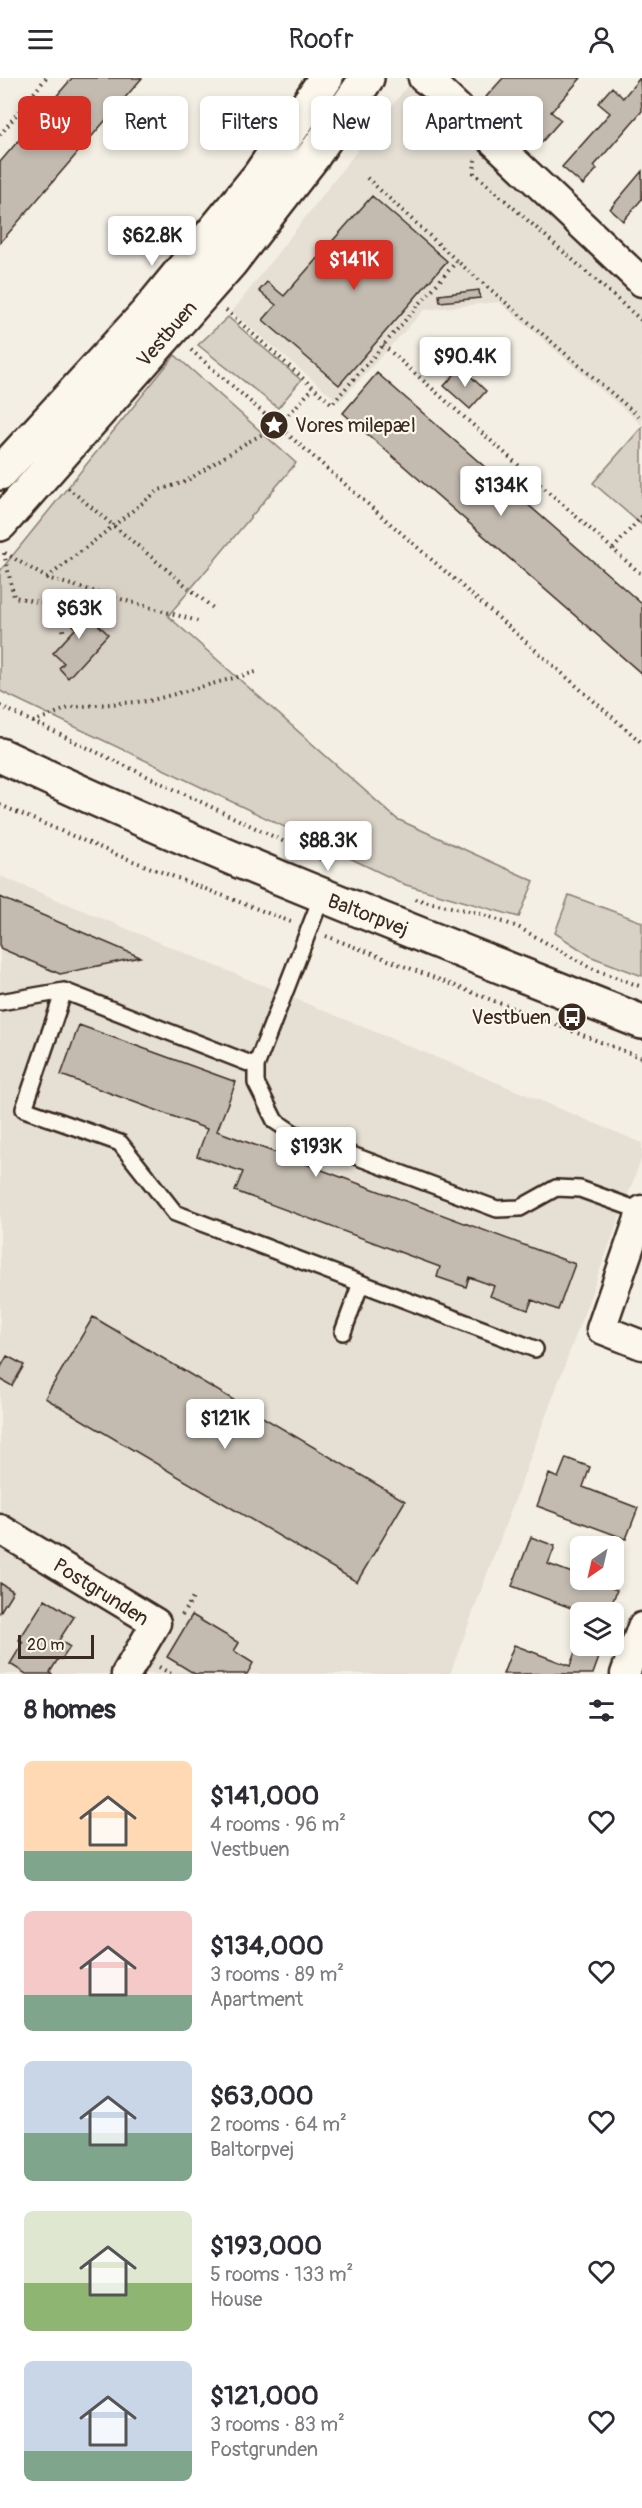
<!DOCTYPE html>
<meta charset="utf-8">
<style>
body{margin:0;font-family:Pangolin,sans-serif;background:#f7f7f7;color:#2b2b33;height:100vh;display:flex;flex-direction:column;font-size:22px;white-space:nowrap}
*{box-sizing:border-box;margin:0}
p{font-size:20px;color:#7c7c81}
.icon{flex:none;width:33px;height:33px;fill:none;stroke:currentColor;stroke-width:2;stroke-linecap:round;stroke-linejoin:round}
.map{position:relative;height:1596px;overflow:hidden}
.sheet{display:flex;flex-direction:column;background:#fff;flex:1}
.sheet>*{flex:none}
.guide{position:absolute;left:18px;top:18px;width:606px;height:54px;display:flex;gap:12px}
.needle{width:39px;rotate:214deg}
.tools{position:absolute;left:570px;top:1458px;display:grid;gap:12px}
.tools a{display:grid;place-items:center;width:54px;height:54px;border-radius:9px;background:#fff;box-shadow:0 3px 9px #0003;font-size:30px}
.scale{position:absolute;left:18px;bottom:15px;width:76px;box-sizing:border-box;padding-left:6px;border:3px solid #3b2a1e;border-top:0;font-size:16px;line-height:21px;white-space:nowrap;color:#3b2a1e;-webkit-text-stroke:4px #fbf7ec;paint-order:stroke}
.price{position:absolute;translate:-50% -51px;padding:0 14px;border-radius:6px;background:#fff;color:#222;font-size:20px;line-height:39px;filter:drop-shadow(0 2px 3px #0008)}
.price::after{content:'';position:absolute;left:50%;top:36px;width:18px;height:14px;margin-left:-9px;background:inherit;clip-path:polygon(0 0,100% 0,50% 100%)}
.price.active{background:#d93025;color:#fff}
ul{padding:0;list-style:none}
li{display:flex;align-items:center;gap:18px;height:150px;padding:0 24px}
li span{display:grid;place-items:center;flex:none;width:168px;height:120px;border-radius:9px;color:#555}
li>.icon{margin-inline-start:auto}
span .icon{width:72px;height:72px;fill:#fffc;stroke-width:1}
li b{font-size:26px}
h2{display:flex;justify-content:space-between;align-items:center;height:72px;padding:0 24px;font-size:26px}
.tag{padding:0 21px;border-radius:9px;background:#fff;box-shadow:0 3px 9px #0003;font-size:21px;line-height:54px}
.tag.active{background:#d93025;color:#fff}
header{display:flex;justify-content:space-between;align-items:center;height:78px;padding:0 24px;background:#fff;font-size:27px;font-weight:600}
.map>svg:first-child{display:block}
</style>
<header><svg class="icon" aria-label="menu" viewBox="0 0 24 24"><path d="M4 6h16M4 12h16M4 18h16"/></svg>Roofr<svg class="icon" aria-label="person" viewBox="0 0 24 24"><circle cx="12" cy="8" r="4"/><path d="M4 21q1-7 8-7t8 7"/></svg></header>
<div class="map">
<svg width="642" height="1596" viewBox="0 0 642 1596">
<rect width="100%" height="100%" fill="#f3efe4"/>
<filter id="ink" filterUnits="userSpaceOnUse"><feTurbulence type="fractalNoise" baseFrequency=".0167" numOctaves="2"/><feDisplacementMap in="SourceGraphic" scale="12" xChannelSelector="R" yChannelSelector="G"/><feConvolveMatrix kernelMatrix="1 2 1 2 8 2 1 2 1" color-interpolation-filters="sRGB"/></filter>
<g filter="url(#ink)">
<path fill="#e5dfd4" d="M 408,7 L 642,211 L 642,347 L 499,224 L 424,232 L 339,324 L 232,234 Z
M 0,798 L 642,1065 L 642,1079 L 450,1596 L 0,1596 Z"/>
<path fill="#d8d1c6" stroke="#8a7e72" stroke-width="1.5" d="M 228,239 L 301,302 L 278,330 L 198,267 Z
M 175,277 L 296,385 L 168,538 L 397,741 L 534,803 L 519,839 L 406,807 L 0,613 L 0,493 Z
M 642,349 L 642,447 L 593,405 Z
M 569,817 L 642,844 L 642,898 L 592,879 L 555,855 Z"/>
<path fill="#c3bbb0" stroke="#3b2a1e" stroke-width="1.5" d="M 72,0 L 142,0 L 0,165 L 0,84 Z
M 503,0 L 581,0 L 551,34 L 561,42 L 540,66 L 486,19 Z
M 640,0 L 642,33 L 594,88 L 597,91 L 583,107 L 562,89 L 610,35 L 598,25 L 612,9 L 623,20 Z
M 642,93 L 642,121 L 623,143 L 610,131 Z
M 372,118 L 447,183 L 339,307 L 263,242 L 276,227 L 259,213 L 267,204 L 284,218 Z
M 479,212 L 480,220 L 440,224 L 439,217 Z
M 461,289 L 486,313 L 470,331 L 444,308 Z
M 377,295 L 642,526 L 642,596 L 343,335 Z
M 73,523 L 108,556 L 68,600 L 59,590 L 64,585 L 53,575 L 76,550 L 69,543 L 73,538 L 66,531 Z
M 0,819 L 140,879 L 60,896 L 0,870 Z
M 79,947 L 236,1004 L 217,1053 L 575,1186 L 558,1232 L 532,1222 L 528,1232 L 490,1218 L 494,1208 L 469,1199 L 466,1209 L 437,1199 L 440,1189 L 235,1113 L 243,1094 L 197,1078 L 207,1051 L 61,997 Z
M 93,1239 L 405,1423 L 357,1504 L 45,1320 Z
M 7,1278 L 24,1287 L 12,1308 L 0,1301 L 0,1291 Z
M 566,1380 L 590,1389 L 583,1409 L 638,1430 L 626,1461 L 537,1428 L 549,1396 L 558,1400 Z
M 531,1459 L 555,1468 L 548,1486 L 580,1498 L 580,1502 L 589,1502 L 617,1512 L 609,1534 L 582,1534 L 512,1508 Z
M 0,1505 L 13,1513 L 0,1534 Z
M 45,1521 L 74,1539 L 59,1562 L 70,1569 L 62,1581 L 58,1581 L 50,1594 L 52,1596 L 26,1596 L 10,1586 L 23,1565 L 19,1562 Z
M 192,1537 L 239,1565 L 234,1573 L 253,1585 L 247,1596 L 195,1596 L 167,1579 Z
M 579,1563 L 580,1568 L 591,1568 L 602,1571 L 593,1596 L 503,1596 L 514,1567 L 570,1588 Z"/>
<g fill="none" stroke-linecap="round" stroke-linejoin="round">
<g stroke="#3b2a1e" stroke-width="20">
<path id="service" d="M 322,818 L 256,988 L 256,1005 L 275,1043 L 293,1055 L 497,1131 L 520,1130 L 556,1110 L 580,1111 L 641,1133
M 64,913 L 24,1031 L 120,1065 L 175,1135 L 535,1271
M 0,924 L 64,913 L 256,988
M 343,1254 L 361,1205"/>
</g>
<g stroke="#3b2a1e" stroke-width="33">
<path id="minor" d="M 423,0 L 438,11 L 642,204
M 642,1132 L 601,1251 L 642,1267
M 0,1451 L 156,1545 L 126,1596
M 625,1596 L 642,1549"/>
</g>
<g stroke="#3b2a1e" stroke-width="38">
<path id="tertiary" d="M 0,395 L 147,235 L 259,98 L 326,0
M 0,446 L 230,185 L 314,77 L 367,0
M 0,677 C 210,776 426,859 642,944"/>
</g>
<path stroke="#3b2a1e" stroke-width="4" stroke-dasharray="1.5 4.5" stroke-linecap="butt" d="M 0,57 L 46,0
M 475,82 L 474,95 L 642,243
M 367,100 L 457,183 L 642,341
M 226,232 L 332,326 L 457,183
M 383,267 L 642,497
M 191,272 L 642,665
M 68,410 L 213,530
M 613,471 L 642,438
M 4,475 L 14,519 L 58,528 L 64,556
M 5,475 L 47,500 L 201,544
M 47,500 L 159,412 L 185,404 L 246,365 L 278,348 L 313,310
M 0,628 L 333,787
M 33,644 L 71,629 L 149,623 L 256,594
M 0,727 L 115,776 L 291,844
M 415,821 L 478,835 L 518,849 L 591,890 L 642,909
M 326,858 L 642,980
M 182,1537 L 193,1520
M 159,1589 L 171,1596"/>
<use href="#service" stroke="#fbf7ec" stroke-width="15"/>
<use href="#minor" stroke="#fbf7ec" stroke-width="28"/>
<use href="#tertiary" stroke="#fbf7ec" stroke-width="33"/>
</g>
</g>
<defs>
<g id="sight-disc" transform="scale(1.5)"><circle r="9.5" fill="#3b2a1e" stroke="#fbf7ec"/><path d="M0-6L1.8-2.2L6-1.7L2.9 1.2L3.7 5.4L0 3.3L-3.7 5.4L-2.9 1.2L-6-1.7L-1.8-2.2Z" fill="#fff"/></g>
<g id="bus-disc" transform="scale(1.5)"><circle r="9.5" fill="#3b2a1e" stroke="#fbf7ec"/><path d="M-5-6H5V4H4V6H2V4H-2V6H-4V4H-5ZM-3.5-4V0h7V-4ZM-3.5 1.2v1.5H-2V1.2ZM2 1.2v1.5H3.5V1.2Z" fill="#fff"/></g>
</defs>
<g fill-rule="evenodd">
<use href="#sight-disc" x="274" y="347"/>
<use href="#bus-disc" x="572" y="939"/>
</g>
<g text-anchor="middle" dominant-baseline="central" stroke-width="4.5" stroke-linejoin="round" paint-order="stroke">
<g font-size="20" fill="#3b2a1e" stroke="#fbf7ec">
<text transform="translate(167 256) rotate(-49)">Vestbuen</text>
<text transform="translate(368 837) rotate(21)">Baltorpvej</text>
<text transform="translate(101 1514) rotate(32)">Postgrunden</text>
</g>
<g font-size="20" fill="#3b2a1e" stroke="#fbf7ec" text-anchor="start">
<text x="295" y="347">Vores milepæl</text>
<text x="551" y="939" text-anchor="end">Vestbuen</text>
</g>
</g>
</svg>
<div class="tools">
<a><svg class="needle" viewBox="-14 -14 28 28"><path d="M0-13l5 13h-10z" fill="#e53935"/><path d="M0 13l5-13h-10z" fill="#7c7c81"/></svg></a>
<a><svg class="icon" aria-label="layers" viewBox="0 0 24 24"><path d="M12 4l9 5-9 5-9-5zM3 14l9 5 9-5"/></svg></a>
</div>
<div class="scale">20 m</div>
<b class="price" style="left:152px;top:189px">$62.8K</b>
<b class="price active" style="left:354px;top:213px">$141K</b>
<b class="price" style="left:465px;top:310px">$90.4K</b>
<b class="price" style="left:501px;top:439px">$134K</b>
<b class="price" style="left:79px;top:562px">$63K</b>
<b class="price" style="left:328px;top:794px">$88.3K</b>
<b class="price" style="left:316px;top:1100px">$193K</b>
<b class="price" style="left:225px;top:1372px">$121K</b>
<div class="guide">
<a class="tag active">Buy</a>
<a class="tag">Rent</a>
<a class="tag">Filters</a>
<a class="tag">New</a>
<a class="tag">Apartment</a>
</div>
</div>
<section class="sheet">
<h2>8 homes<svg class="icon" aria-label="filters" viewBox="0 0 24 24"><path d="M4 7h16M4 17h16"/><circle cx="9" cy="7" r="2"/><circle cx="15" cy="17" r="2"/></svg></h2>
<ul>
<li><span style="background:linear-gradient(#ffd9b3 75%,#7fa58c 0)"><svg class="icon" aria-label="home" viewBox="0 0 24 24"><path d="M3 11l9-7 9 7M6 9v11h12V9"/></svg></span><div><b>$141,000</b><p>4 rooms · 96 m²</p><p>Vestbuen</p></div><svg class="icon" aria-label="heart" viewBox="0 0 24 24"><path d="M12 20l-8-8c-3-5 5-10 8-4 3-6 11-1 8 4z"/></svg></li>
<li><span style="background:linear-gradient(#f6c9c9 70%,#7fa58c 0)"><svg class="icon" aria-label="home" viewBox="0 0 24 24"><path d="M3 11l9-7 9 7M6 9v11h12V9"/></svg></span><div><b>$134,000</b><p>3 rooms · 89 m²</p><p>Apartment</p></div><svg class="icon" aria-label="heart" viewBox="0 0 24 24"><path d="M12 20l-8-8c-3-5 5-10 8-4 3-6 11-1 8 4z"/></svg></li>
<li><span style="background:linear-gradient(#c9d6e8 60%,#7fa58c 0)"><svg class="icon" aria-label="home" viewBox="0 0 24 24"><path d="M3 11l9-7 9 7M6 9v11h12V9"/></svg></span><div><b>$63,000</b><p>2 rooms · 64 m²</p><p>Baltorpvej</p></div><svg class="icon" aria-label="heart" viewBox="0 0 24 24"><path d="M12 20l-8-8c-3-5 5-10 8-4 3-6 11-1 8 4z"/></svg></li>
<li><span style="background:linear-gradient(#dfe7d0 60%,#8fb573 0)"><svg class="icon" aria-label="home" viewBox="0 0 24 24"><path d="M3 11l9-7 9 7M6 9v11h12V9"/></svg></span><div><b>$193,000</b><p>5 rooms · 133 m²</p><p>House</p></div><svg class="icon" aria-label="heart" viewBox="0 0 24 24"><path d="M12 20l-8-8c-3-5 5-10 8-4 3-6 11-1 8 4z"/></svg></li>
<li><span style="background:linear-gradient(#c9d6e8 75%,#7fa58c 0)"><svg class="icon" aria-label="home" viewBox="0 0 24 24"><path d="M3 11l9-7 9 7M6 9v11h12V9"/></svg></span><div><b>$121,000</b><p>3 rooms · 83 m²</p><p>Postgrunden</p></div><svg class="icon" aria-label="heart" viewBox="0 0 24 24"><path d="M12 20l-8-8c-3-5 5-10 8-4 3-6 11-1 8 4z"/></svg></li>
</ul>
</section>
